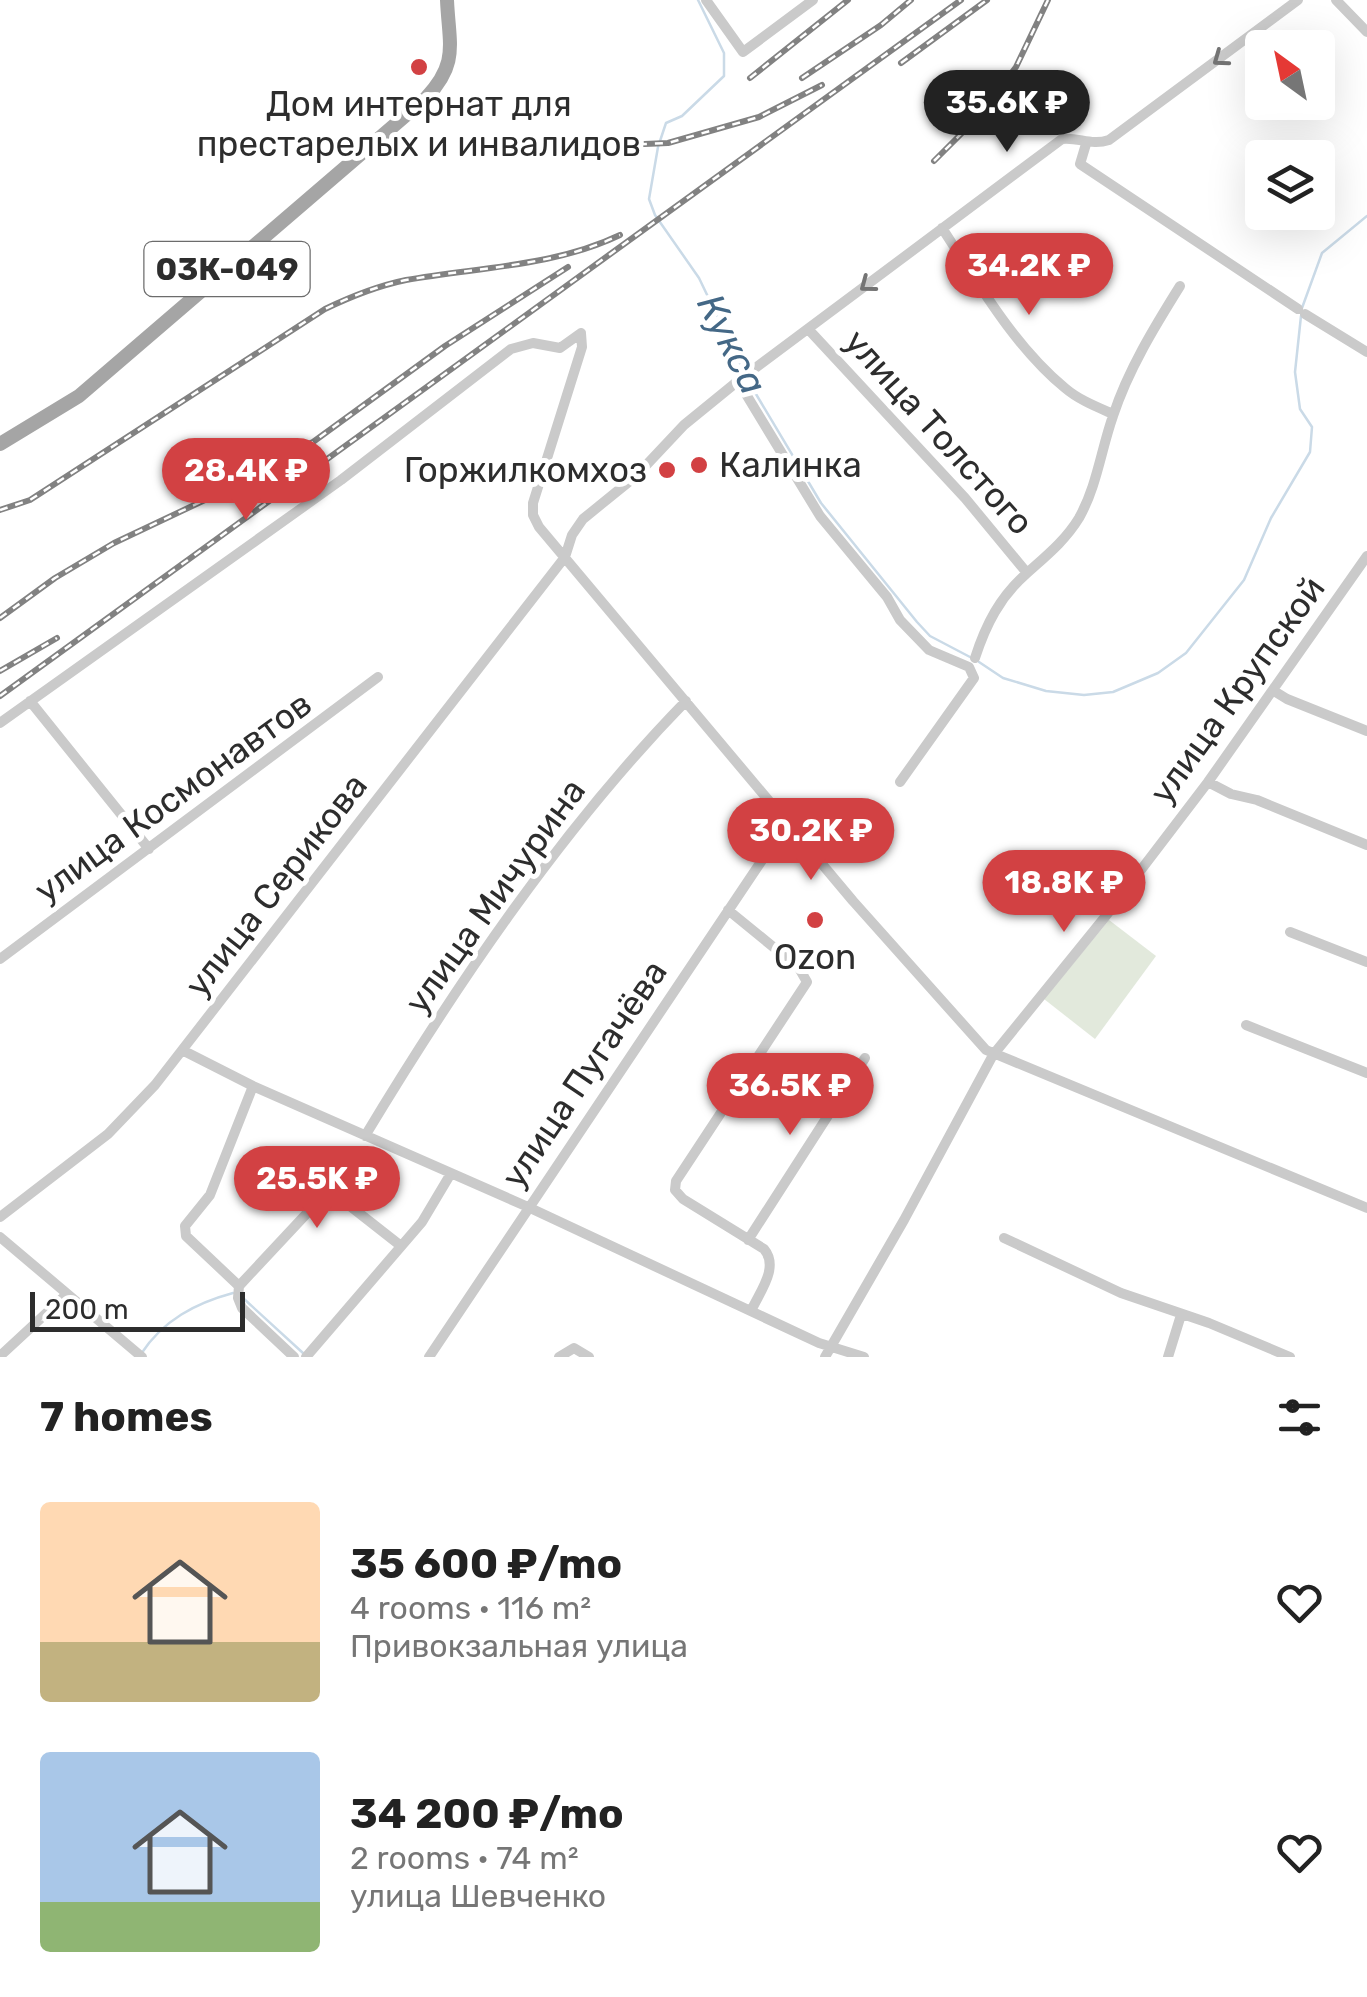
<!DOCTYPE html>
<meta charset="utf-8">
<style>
body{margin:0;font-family:Rubik,sans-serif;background:#f2f2f2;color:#222;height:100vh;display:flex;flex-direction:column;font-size:38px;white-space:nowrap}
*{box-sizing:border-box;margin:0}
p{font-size:32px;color:#767676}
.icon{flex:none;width:55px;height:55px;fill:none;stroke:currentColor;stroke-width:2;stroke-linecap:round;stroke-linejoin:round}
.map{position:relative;height:1357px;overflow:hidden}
.sheet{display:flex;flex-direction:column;background:#fff;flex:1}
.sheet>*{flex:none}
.needle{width:65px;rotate:327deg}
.buttons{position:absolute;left:1245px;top:30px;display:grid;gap:20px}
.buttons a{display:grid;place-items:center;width:90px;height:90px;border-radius:10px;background:#fff;box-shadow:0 10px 40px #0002;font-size:50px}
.scale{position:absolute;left:30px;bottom:25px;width:215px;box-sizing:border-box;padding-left:10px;border:5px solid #2d2d2d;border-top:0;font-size:28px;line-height:35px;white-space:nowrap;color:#2d2d2d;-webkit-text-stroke:8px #fff;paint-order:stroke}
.price{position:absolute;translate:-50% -85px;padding:0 22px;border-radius:35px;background:#d24143;color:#fff;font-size:32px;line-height:65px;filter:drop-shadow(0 2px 5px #0008)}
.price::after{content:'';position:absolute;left:50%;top:60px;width:30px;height:22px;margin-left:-15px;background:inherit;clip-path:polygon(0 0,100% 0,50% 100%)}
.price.selected{background:#222;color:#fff}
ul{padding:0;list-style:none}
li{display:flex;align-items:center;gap:30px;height:250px;padding:0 40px}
li span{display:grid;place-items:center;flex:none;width:280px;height:200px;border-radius:10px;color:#555}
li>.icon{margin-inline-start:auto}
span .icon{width:120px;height:120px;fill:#fffc;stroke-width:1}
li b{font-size:42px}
h2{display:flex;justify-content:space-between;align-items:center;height:120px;padding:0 40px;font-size:42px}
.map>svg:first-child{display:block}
</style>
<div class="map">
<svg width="1367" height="1357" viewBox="0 0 1367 1357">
<rect width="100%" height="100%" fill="#fff"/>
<path fill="#e2e9dc" d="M 1109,920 L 1156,956 L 1095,1039 L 1044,999 Z"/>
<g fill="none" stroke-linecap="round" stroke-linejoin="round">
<path stroke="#cadae7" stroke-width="2.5" d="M 698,0 L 724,53 L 724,76 L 682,116 L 666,123 L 658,147 L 649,199 L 655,215 L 699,278 L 744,372
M 1302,308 L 1322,253 L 1367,216
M 747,379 L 821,503 L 917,622 L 930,636 L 970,657
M 979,662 L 1003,678 L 1046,691 L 1084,695 L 1113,692 L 1158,673 L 1186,653 L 1244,580 L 1271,518 L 1310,452 L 1312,427 L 1300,409 L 1295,372 L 1301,316
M 243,1298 L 303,1353
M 141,1354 C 163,1320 196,1303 233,1293"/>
<path stroke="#cacaca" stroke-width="10" d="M 706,0 L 743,52 L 813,0
M 1336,0 L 1367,32
M 1086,144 L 1080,164 L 1298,309
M 942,228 C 978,283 1014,346 1065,388 C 1079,400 1097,407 1113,414
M 1305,314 L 1367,352
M 809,330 L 965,498 L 1027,573
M 581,333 L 582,347 L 533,503 L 533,515 L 539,527 L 853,901 L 986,1050 L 1367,1208
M 738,381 L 820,516 L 887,597 L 900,620 L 929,650 L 969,667 L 974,678 L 900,782
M 975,658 C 986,624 1000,597 1026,574 C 1046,556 1065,541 1079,518 C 1097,486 1101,450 1113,416 C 1128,370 1155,326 1180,286
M 1274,691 L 1287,699 L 1367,731
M 30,701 L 149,849
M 0,723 L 341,480 L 511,349 L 533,343 L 560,348 L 581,333
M 1208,782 L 1231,794 L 1257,800 L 1367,845
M 728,910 L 799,968 L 807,982 L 676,1181 L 675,1190 L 683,1199 L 764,1249 C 779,1267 761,1290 752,1309
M 1290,932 L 1367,962
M 0,959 L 378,677
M 1246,1025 L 1367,1073
M 184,1051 L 253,1086 L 528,1207 L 819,1343 L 864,1357
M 253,1086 L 210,1195 L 185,1226 L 186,1236 L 239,1286 L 238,1298 L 242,1308 L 294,1357
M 365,1136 C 456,985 563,827 686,701
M 0,1217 L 108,1134 L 155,1085 L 565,557 L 572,535 L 583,519 L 636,476 L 684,425 L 738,381 L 1062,139 C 1079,137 1091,146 1109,140 L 1298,0
M 0,1237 L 142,1357
M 1004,1238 L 1121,1293 L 1209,1323 L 1290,1357
M 748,1240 L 865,1058
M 239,1286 L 324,1195 L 336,1195 L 401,1246
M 0,1356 L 66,1295
M 306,1357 L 422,1222 L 450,1175
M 429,1357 L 787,823
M 559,1357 L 574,1348 L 589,1357
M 825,1357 L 904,1220 L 993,1055 L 1105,917 L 1208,782 L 1367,556
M 1168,1357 L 1181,1315"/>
<path stroke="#a5a5a5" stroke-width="14" d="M 0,444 L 79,396 L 426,98 C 459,63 449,45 447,0"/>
<g stroke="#828282" stroke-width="6">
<path id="rail" d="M 901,63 L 987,0
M 750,78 L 848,0
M 802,78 L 881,25 L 911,0
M 527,149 L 668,143 L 759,117 L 822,85
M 934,161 L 978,117 L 1016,67 L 1048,0
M 0,510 L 30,500 L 325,309 C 352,296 377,286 406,280 C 478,267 553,267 620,235
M 0,618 L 55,578 L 114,543 L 207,499 L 313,442 L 445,346 L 568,267
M 0,671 L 57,638
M 0,696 L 961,0"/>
</g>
<use href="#rail" stroke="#fff" stroke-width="2.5" stroke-dasharray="8" stroke-linecap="butt"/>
</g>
<defs><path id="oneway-chevron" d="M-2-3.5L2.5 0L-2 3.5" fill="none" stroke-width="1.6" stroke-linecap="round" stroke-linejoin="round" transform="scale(2.5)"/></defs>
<g stroke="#747474">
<use href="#oneway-chevron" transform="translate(1220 59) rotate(144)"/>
<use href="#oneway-chevron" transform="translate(867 285) rotate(143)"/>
</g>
<g fill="#d24143" stroke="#fff" stroke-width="4">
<circle cx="419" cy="67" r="10"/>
<circle cx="699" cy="465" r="10"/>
<circle cx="667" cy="470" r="10"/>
<circle cx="815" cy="920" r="10"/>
</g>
<g text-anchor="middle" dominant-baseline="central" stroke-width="10" stroke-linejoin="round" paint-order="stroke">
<rect fill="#fff" stroke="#6c6c6c" stroke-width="2.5" x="144.5" y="242" width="165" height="54" rx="8"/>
<g font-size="32" font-weight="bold" fill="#2d2d2d">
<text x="227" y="269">03К-049</text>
</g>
<g font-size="35" fill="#2d2d2d" stroke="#fff">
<text x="419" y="104">Дом интернат для<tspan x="419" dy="40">престарелых и инвалидов</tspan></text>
<text x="719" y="465" text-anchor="start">Калинка</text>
<text x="647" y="470" text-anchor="end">Горжилкомхоз</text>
<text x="815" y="957">Ozon</text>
</g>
<g font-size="35" fill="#2d2d2d" stroke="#fff">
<text transform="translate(939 432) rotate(48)">улица Толстого</text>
<text transform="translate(1237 690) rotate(-54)">улица Крупской</text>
<text transform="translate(173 797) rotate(-36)">улица Космонавтов</text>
<text transform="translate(276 885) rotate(-52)">улица Серикова</text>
<text transform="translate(495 896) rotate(-54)">улица Мичурина</text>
<text transform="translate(584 1074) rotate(-56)">улица Пугачёва</text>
</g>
<g font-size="38" font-style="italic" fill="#446886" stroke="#fff">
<text transform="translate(732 344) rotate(63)">Кукса</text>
</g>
</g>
</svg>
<div class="buttons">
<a><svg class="needle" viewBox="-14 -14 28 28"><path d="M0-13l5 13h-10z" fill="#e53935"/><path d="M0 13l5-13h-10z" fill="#767676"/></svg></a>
<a><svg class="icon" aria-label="layers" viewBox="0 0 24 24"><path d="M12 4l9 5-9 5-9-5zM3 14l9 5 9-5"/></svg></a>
</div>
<div class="scale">200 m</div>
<b class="price selected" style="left:1007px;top:155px">35.6K ₽</b>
<b class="price" style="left:1029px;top:318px">34.2K ₽</b>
<b class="price" style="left:246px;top:523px">28.4K ₽</b>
<b class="price" style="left:811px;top:883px">30.2K ₽</b>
<b class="price" style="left:1064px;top:935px">18.8K ₽</b>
<b class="price" style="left:790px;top:1138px">36.5K ₽</b>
<b class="price" style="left:317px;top:1231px">25.5K ₽</b>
</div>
<section class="sheet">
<h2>7 homes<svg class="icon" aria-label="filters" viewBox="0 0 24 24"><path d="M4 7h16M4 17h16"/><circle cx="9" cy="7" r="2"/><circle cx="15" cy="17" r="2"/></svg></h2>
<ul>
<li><span style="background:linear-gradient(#ffd9b3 70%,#c2b280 0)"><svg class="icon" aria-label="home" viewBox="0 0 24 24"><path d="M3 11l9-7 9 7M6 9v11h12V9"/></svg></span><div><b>35 600 ₽/mo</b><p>4 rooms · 116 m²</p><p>Привокзальная улица</p></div><svg class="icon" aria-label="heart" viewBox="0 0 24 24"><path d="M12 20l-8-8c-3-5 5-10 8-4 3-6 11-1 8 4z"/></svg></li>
<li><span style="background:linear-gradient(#a9c7e8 75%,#8fb573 0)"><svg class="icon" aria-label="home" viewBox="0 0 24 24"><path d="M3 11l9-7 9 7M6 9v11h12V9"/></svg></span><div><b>34 200 ₽/mo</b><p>2 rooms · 74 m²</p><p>улица Шевченко</p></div><svg class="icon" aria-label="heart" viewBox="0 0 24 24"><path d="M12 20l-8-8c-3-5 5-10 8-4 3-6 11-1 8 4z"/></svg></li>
</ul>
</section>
